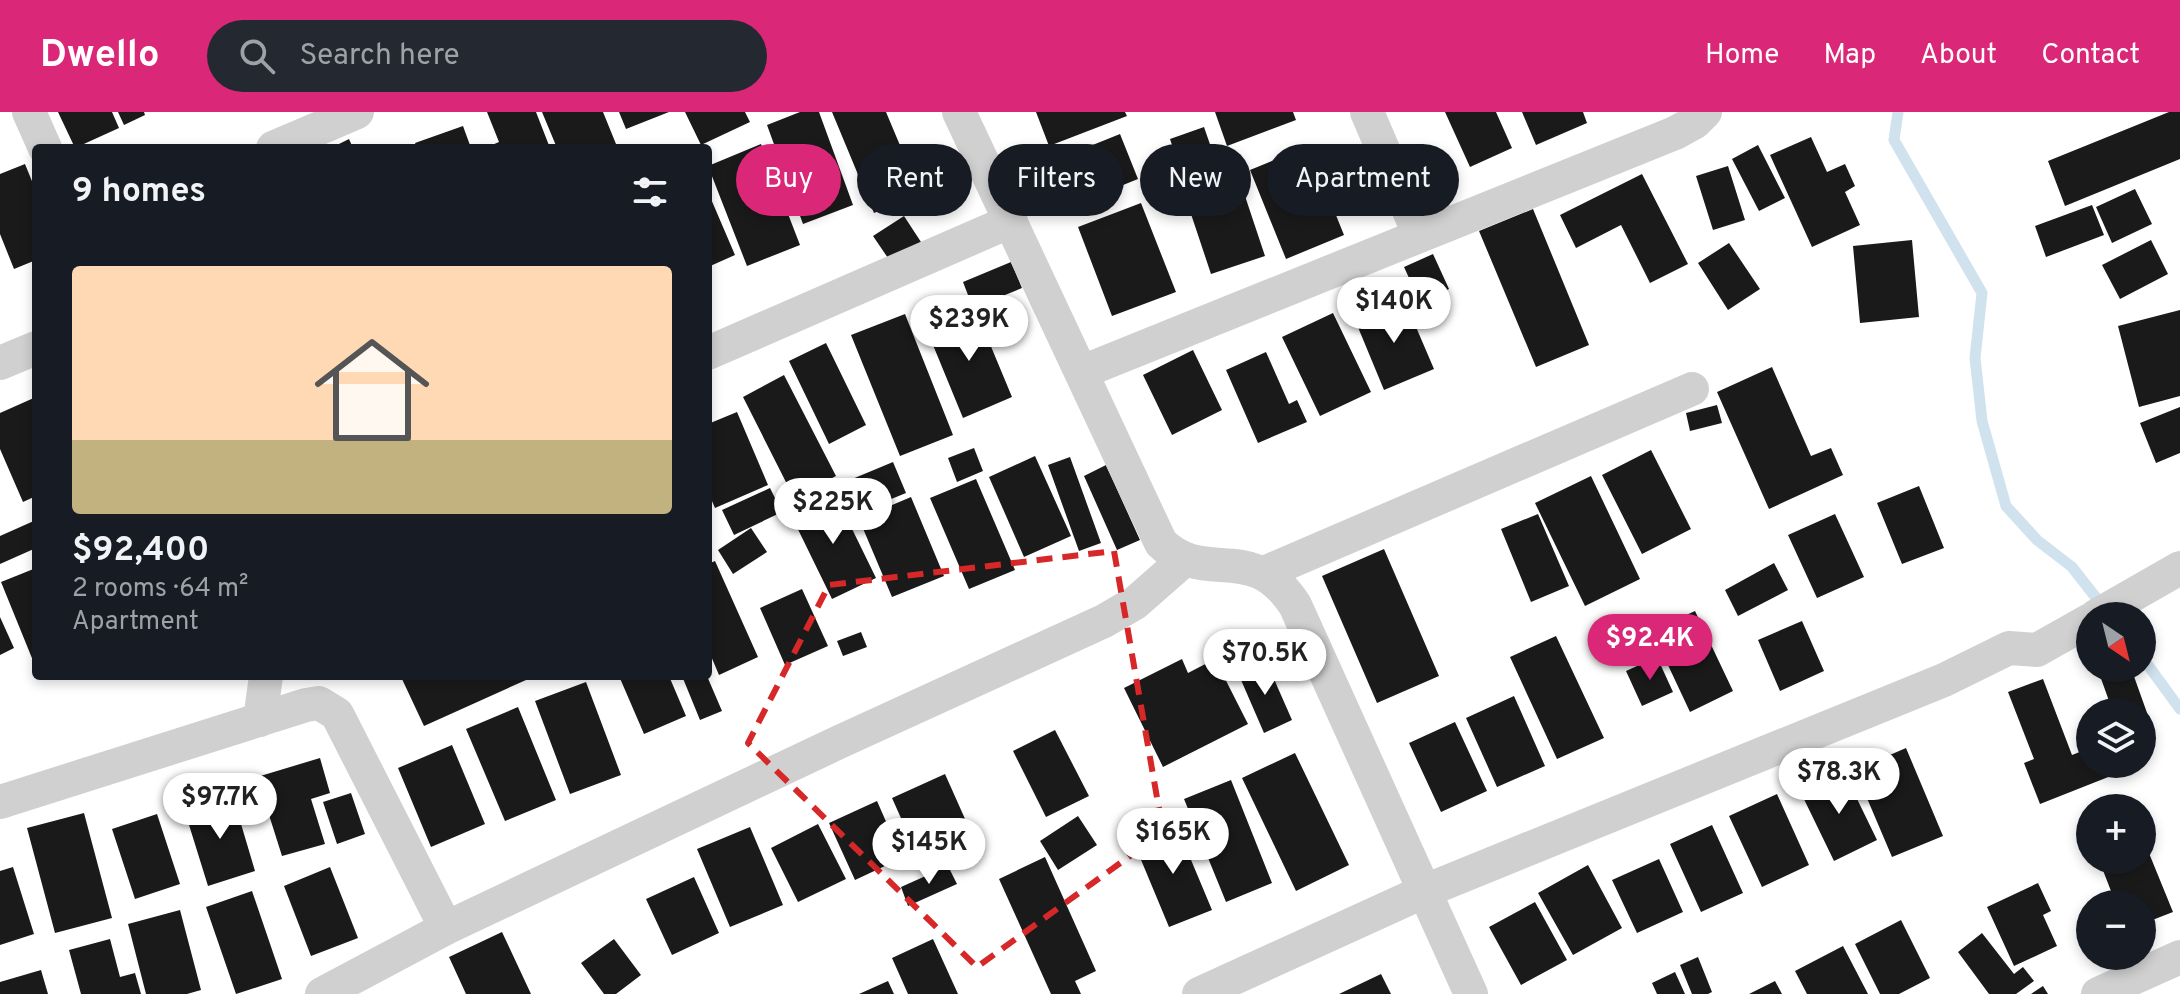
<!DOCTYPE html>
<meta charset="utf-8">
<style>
body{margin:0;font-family:Overpass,sans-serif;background:#242831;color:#f1f3f6;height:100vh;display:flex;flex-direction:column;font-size:30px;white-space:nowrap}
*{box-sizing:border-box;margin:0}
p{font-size:26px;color:#9ea1a6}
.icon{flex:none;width:44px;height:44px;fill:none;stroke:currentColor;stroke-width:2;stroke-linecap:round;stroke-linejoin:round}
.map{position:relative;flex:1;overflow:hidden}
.sheet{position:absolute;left:32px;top:32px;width:680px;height:536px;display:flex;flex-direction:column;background:#171b24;border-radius:8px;box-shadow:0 4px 12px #0003}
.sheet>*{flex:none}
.top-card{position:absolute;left:736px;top:32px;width:760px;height:72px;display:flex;gap:16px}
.needle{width:52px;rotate:145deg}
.controls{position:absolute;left:2076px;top:490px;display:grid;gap:16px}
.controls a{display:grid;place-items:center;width:80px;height:80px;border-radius:50%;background:#171b24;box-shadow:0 4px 12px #0003;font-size:40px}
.price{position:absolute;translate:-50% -68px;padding:0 18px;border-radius:28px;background:#fff;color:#222;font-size:26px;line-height:52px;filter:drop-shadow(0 2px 4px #0008)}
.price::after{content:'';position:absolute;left:50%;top:48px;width:24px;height:18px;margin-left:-12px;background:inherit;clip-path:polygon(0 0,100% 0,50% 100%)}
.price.current{background:#db2777;color:#fff}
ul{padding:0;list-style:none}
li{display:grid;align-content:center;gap:16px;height:424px;padding:0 40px}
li+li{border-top:2px solid #363941}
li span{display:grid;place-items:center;height:248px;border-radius:8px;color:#555}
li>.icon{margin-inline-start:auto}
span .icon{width:144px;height:144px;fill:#fffc;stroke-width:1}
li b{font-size:34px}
h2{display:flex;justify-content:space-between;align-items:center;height:96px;padding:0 40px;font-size:34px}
.chip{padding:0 28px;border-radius:36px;background:#171b24;box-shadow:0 4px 12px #0003;font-size:28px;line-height:72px}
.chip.current{background:#db2777;color:#fff}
header{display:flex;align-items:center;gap:48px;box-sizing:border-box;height:112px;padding:0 40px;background:#db2777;color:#fff}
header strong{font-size:38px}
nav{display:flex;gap:44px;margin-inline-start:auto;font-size:28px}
.search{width:560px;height:72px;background:#242831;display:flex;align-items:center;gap:20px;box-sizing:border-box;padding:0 28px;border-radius:44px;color:#9ea1a6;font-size:30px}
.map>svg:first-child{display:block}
</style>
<header>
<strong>Dwello</strong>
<div class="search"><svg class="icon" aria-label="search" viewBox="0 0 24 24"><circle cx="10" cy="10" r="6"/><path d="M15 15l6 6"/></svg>Search here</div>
<nav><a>Home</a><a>Map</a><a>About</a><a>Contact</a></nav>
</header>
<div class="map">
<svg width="2180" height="882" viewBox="0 0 2180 882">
<rect width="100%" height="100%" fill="#fff"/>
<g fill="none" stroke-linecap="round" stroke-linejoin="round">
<path stroke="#cfe2ee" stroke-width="11" d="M 1898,0 L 1894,28 L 1982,181 L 1975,246 L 1982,309 L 2006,394 L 2037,428 L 2072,455 L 2104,496
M 2142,545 L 2180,597"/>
</g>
<path fill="#1a1a1a" d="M 58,0 L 112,0 L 119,16 L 75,36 Z
M 118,0 L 144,0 L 145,3 L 124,13 Z
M 487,0 L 536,0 L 550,36 L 485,36 L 499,30 Z
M 542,0 L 603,0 L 616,32 L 605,36 L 557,36 Z
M 619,0 L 669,0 L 626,17 Z
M 685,0 L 745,0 L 750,10 L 701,33 Z
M 800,0 L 819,0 L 853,93 L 803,112 L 767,13 Z
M 832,0 L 886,0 L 920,81 L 874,101 Z
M 1036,0 L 1125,0 L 1127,4 L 1049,34 Z
M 1215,0 L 1293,0 L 1296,8 L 1227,34 Z
M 1445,0 L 1496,0 L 1512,36 L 1470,55 Z
M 1522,0 L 1583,0 L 1587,11 L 1536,33 Z
M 2169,0 L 2180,0 L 2180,47 L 2065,94 L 2048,49 Z
M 463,14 L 471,36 L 417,36 L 415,31 Z
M 1204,15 L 1221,64 L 1186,76 L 1170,27 Z
M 1120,22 L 1138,67 L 1056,100 L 1038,55 Z
M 1811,25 L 1827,60 L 1845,52 L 1855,74 L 1845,80 L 1860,113 L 1812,135 L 1770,43 Z
M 349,27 L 353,36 L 331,36 Z
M 761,32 L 800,133 L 747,154 L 708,54 Z
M 1758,33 L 1785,86 L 1759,99 L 1732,47 Z
M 1308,34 L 1344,123 L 1286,147 L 1250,58 Z
M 25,52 L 36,79 L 36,148 L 14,157 L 0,122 L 0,62 Z
M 1728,54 L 1745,108 L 1713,118 L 1696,64 Z
M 1237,60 L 1265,144 L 1211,162 L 1183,78 Z
M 1642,62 L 1688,152 L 1650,171 L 1621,113 L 1576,136 L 1560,103 Z
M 2135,77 L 2152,112 L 2112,131 L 2096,95 Z
M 708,80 L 735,143 L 708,155 Z
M 1141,91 L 1176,180 L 1112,204 L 1078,115 Z
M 2092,93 L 2104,123 L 2046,145 L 2035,114 Z
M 1533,97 L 1589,233 L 1536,255 L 1479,119 Z
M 904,104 L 921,130 L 890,149 L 873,124 Z
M 1912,128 L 1919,205 L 1860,211 L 1853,134 Z
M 2151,128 L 2168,162 L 2120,187 L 2102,153 Z
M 1729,131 L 1760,177 L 1728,198 L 1698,151 Z
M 1433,142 L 1449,177 L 1420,190 L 1404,155 Z
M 1011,150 L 1022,176 L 973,196 L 963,170 Z
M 1404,187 L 1434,257 L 1384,278 L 1355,208 Z
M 975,196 L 1012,285 L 963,306 L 926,216 Z
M 2180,198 L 2180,284 L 2139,295 L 2118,214 Z
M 1333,201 L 1371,280 L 1320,304 L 1282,225 Z
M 905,202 L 953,323 L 900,344 L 851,223 Z
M 826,231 L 866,313 L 829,332 L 789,249 Z
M 1193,238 L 1222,298 L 1172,323 L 1143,263 Z
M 1266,240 L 1289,292 L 1297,288 L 1307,310 L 1258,331 L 1226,258 Z
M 1772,255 L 1811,344 L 1831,336 L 1843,363 L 1769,397 L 1717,280 Z
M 784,263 L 836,364 L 794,386 L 743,285 Z
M 36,285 L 36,384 L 23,390 L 0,337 L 0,301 Z
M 1717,293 L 1722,311 L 1690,319 L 1686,301 Z
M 2180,295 L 2180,341 L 2156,351 L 2140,311 Z
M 737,300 L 768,373 L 715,396 L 708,380 L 708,312 Z
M 974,336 L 983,359 L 957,370 L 948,346 Z
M 1651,338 L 1691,417 L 1642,442 L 1602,363 Z
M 1035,344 L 1071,424 L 1024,445 L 989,365 Z
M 1070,345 L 1101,431 L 1079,439 L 1048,353 Z
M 893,350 L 906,381 L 857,401 L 845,370 Z
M 1106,353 L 1140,428 L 1117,438 L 1084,364 Z
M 1591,364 L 1640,467 L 1585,494 L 1535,391 Z
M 976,367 L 1015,458 L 969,477 L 930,386 Z
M 1919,374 L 1944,436 L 1902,452 L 1877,391 Z
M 770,376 L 782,400 L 734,423 L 722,398 Z
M 834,380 L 876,466 L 832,487 L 790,401 Z
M 911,385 L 944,464 L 892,485 L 859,407 Z
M 1538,402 L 1569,474 L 1531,490 L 1501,417 Z
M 1835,402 L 1864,465 L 1817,486 L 1788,423 Z
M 36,408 L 36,436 L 0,452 L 0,424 Z
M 751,416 L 767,440 L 733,462 L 718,438 Z
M 1384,437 L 1439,564 L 1377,591 L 1322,464 Z
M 715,449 L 758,545 L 719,563 L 708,537 L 708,452 Z
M 1774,451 L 1788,478 L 1738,504 L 1725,478 Z
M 36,456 L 36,556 L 1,470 Z
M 802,477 L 828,534 L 785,553 L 760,496 Z
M 1695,499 L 1733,579 L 1690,600 L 1652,519 Z
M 0,505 L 14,536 L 0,543 Z
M 1802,509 L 1824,559 L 1780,579 L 1758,528 Z
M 861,520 L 867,535 L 843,544 L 837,529 Z
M 1556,524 L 1604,626 L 1557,647 L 1510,545 Z
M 1657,545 L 1673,580 L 1642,594 L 1626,559 Z
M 1182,547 L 1188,561 L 1215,547 L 1248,612 L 1163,655 L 1124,576 Z
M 1266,549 L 1292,608 L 1264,621 L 1238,561 Z
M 2114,556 L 2131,556 L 2151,612 L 2142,615 L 2142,600 L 2113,600 L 2099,561 Z
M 409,564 L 524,564 L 526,568 L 424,614 L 402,567 Z
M 619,564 L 669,564 L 686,604 L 644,622 Z
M 682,564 L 707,564 L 722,599 L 700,608 Z
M 2043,567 L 2072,643 L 2090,636 L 2090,652 L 2124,652 L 2126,658 L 2040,692 L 2024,651 L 2034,647 L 2008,580 Z
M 586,570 L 621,663 L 570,682 L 535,589 Z
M 1514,584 L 1545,654 L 1497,675 L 1466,606 Z
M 518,595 L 556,688 L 505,709 L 466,617 Z
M 1455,610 L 1487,679 L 1441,700 L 1409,631 Z
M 1055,618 L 1089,684 L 1046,705 L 1013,639 Z
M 452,633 L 485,712 L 431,735 L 398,656 Z
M 1906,636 L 1943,724 L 1892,745 L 1855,658 Z
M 1295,641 L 1349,753 L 1296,779 L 1242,666 Z
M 320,646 L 330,681 L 311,687 L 325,732 L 282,744 L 257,665 Z
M 1844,660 L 1877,728 L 1834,749 L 1801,681 Z
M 945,662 L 978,736 L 925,760 L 892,686 Z
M 1231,668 L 1272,771 L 1226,790 L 1184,687 Z
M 351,681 L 365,722 L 337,732 L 323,690 Z
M 1777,682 L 1809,753 L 1762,775 L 1729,704 Z
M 233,685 L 255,759 L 208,774 L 185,700 Z
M 877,689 L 902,746 L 855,768 L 829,711 Z
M 84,701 L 112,806 L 55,821 L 27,716 Z
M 157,702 L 180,772 L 135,787 L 112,717 Z
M 1078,704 L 1097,733 L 1058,758 L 1040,729 Z
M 818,712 L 846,767 L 798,790 L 771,736 Z
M 1176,712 L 1212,798 L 1169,815 L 1134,731 Z
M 1712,713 L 1743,781 L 1701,800 L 1670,732 Z
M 750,715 L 783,793 L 730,815 L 697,737 Z
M 2142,724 L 2173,800 L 2142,812 L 2142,792 L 2116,792 L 2099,748 L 2142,748 Z
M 1045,745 L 1096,859 L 1075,869 L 1081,882 L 1051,882 L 999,767 Z
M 1659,747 L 1683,800 L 1637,821 L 1612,768 Z
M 1588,753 L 1622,816 L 1573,843 L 1538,781 Z
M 948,754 L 957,772 L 908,794 L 901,775 Z
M 13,755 L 34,822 L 0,833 L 0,759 Z
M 330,755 L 358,826 L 311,844 L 284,774 Z
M 694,765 L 719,821 L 672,843 L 646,787 Z
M 2038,771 L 2051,799 L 2043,803 L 2057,834 L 2014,854 L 1987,795 Z
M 252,779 L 282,867 L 236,882 L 206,795 Z
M 1535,790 L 1567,848 L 1521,873 L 1489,815 Z
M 180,798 L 201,878 L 187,882 L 146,882 L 128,812 Z
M 1901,808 L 1930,866 L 1899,882 L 1880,882 L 1855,832 Z
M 502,820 L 531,882 L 466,882 L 449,845 Z
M 1982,821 L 2014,862 L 2023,855 L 2034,869 L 2016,882 L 1989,882 L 1958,840 Z
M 110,827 L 120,865 L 135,861 L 141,882 L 81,882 L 69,838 Z
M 614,827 L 641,863 L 616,882 L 604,882 L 581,851 Z
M 933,827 L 958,882 L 908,882 L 892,846 Z
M 1843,834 L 1868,882 L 1807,882 L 1795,859 Z
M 1698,845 L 1712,880 L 1708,882 L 1692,882 L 1680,853 Z
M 41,858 L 48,882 L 0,882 L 0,870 Z
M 1675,860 L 1685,882 L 1657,882 L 1652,871 Z
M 1381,862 L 1391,882 L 1339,882 Z
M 888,869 L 894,882 L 859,882 Z
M 1775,869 L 1782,882 L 1749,882 Z
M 2043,874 L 2048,882 L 2031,882 Z"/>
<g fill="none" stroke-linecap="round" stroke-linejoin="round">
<path stroke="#d0d0d0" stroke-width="34" d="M 29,0 L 45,36
M 959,0 L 1161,431 C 1206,475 1251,426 1295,493 L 1471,882
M 1367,0 L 1419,122
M 273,36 L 357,0
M 708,241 L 1011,109
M 0,251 L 36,236
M 1082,260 L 1675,21 L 1695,10 L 1705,0
M 1264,461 L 1692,277
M 2096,504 L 2180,456
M 260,608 L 266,564
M 0,690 L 306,593 L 319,591 L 337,602 L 446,816
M 322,882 L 446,816 L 837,631 L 1104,509 L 1135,491 L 1184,448
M 1199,882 L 1425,779 L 1944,568 L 2009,536 L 2037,538 L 2090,508
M 2098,882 L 2180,845"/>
</g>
<path fill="none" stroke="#d62828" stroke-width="6" stroke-dasharray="16 10" stroke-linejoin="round" d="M 1114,439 L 1163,720 L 977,855 L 748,631 L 829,473 Z"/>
</svg>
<div class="controls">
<a><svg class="needle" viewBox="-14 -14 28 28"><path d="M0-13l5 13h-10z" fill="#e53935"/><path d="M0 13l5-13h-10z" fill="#9ea1a6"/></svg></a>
<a><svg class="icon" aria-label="layers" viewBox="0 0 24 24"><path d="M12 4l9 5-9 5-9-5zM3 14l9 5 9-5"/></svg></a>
<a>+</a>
<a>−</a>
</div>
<b class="price" style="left:1394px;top:233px">$140K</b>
<b class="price" style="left:969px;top:251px">$239K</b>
<b class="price" style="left:833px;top:434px">$225K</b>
<b class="price current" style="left:1650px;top:570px">$92.4K</b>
<b class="price" style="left:1265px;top:585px">$70.5K</b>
<b class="price" style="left:1839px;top:704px">$78.3K</b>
<b class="price" style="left:220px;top:729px">$97.7K</b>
<b class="price" style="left:1173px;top:764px">$165K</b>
<b class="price" style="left:929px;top:774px">$145K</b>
<div class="top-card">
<a class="chip current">Buy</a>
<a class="chip">Rent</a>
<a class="chip">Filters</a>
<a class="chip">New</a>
<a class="chip">Apartment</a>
</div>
<section class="sheet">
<h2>9 homes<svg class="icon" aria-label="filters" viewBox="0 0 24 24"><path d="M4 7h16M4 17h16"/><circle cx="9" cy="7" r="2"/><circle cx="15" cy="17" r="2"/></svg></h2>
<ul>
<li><span style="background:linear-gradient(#ffd9b3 70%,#c2b280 0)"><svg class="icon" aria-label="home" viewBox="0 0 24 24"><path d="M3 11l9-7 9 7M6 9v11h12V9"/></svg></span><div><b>$92,400</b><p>2 rooms · 64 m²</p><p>Apartment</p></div></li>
</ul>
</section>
</div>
